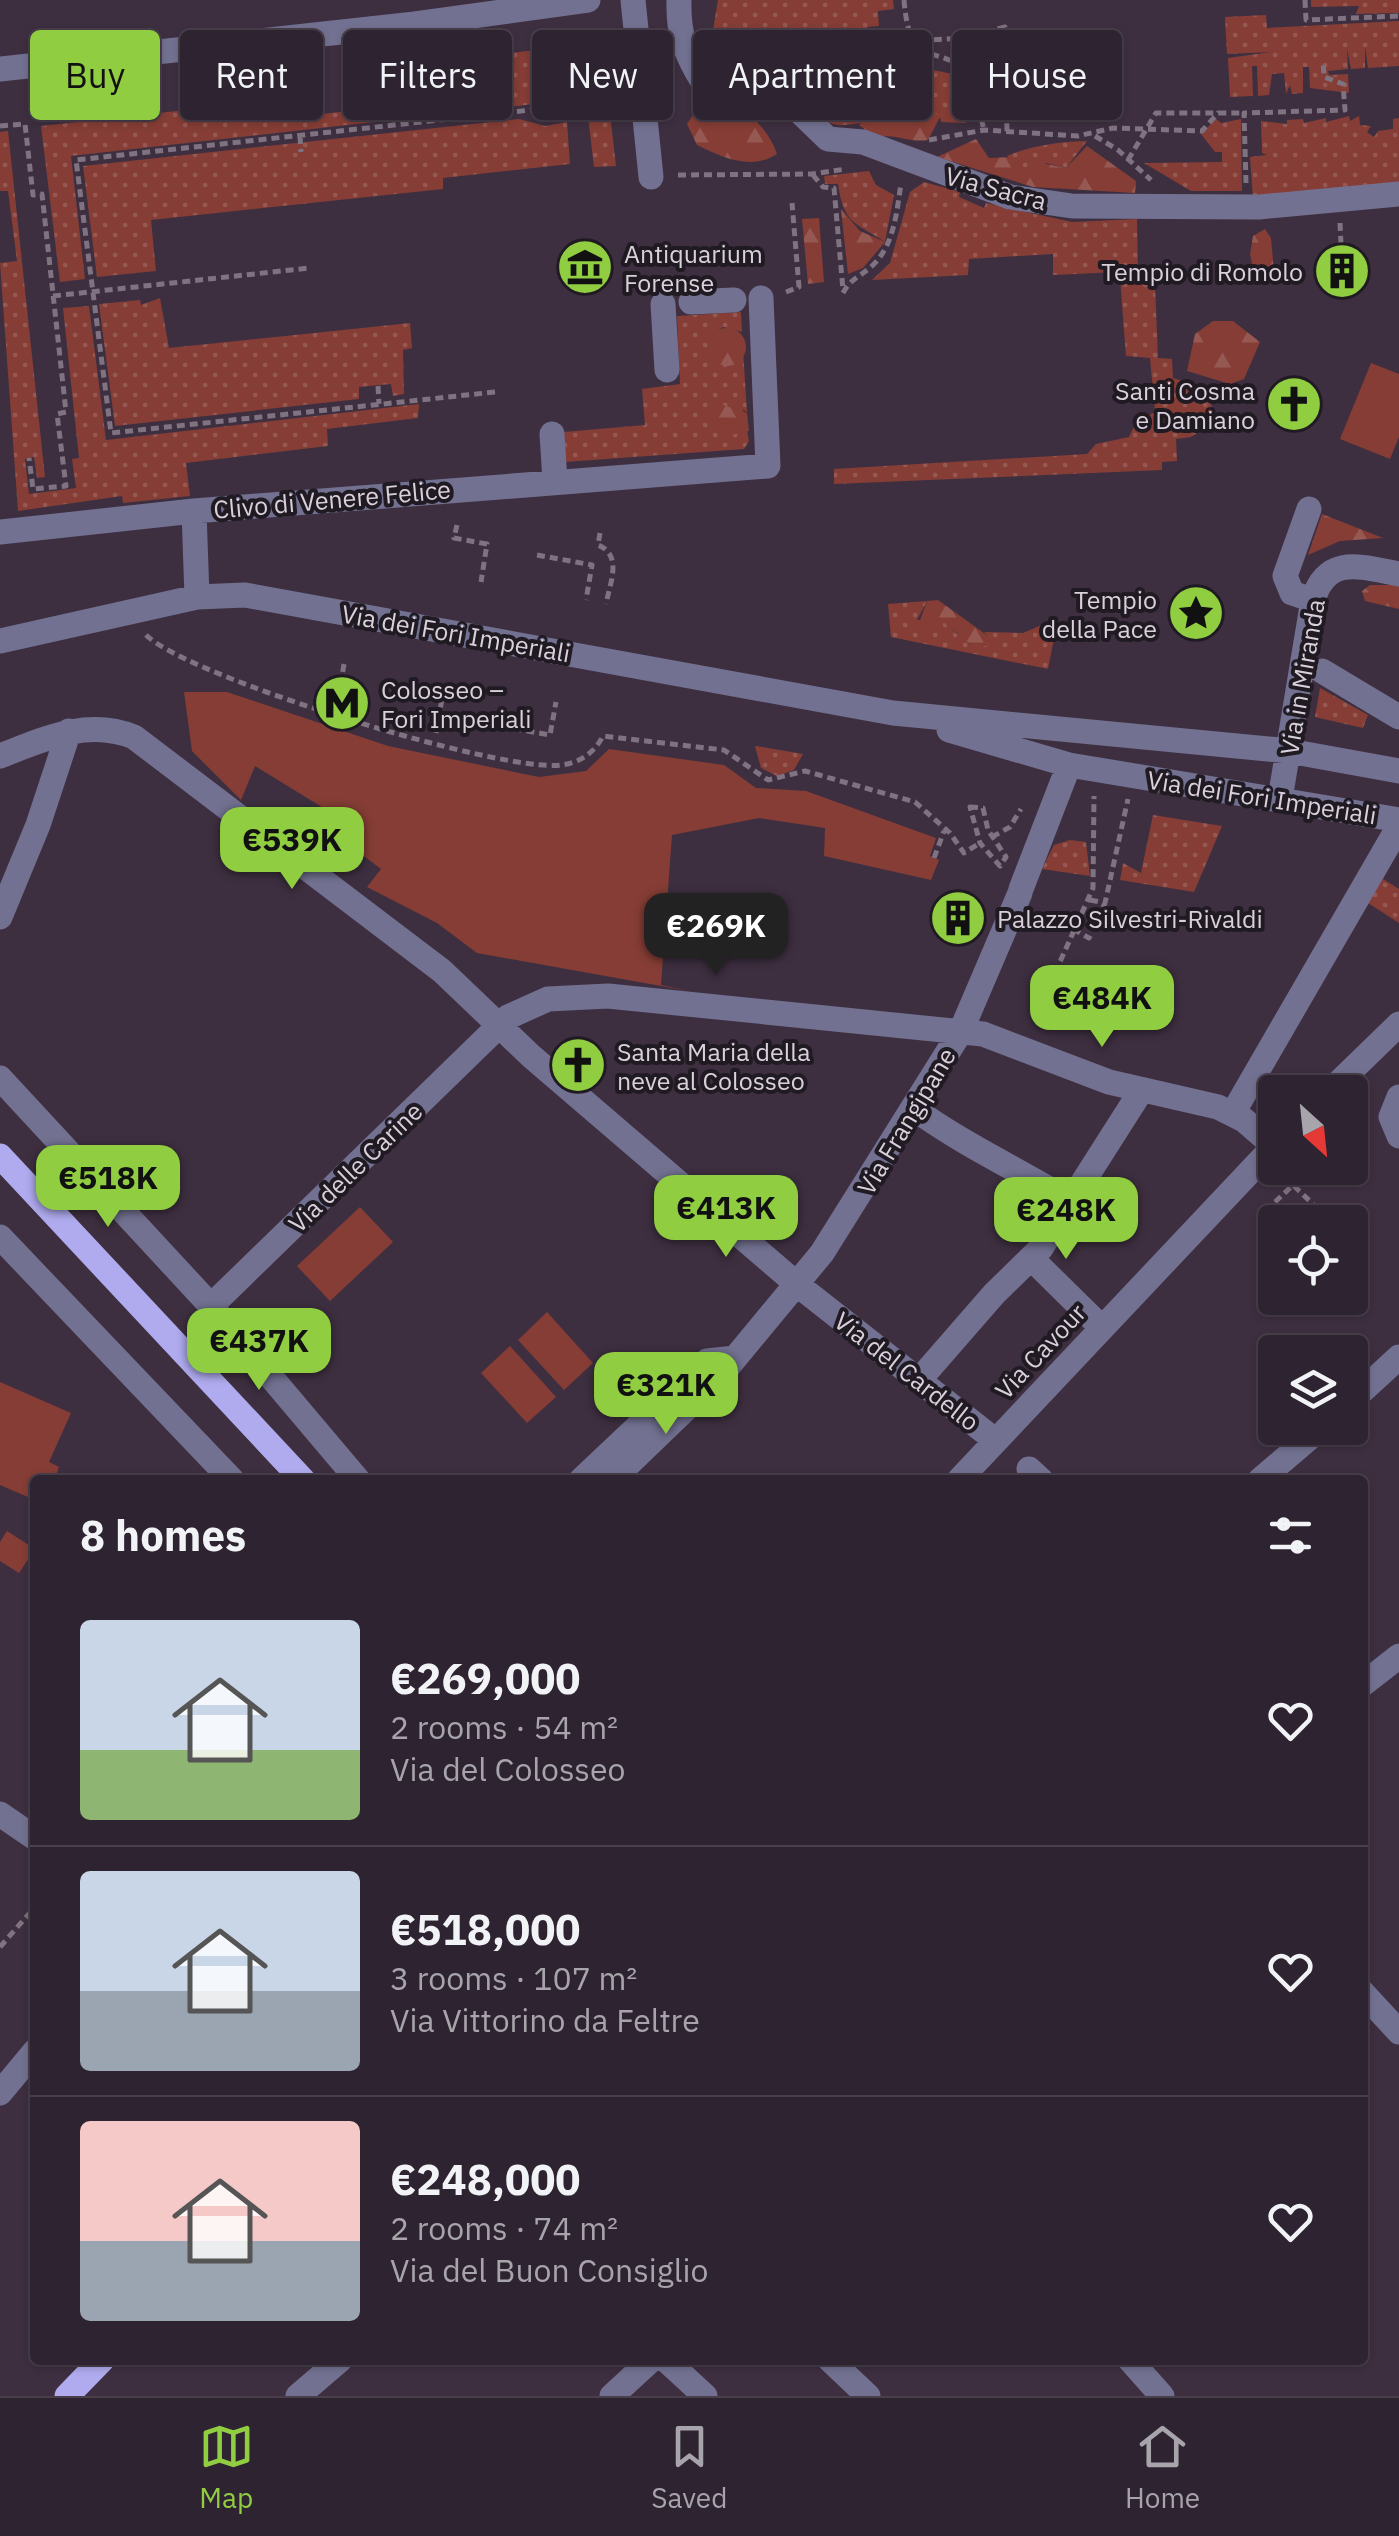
<!DOCTYPE html>
<meta charset="utf-8">
<style>
body{margin:0;font-family:"IBM Plex Sans",sans-serif;background:#362b38;color:#f1f3f6;height:100vh;display:flex;flex-direction:column;font-size:38px;white-space:nowrap}
*{box-sizing:border-box;margin:0}
p{font-size:32px;color:#a7a4ab}
.icon{flex:none;width:55px;height:55px;fill:none;stroke:currentColor;stroke-width:2;stroke-linecap:round;stroke-linejoin:round}
.map{position:relative;flex:1;overflow:hidden}
.panel{position:absolute;left:30px;top:1475px;width:1338px;height:890px;display:flex;flex-direction:column;background:#2e2330;border-radius:10px;box-shadow:0 2px 8px #0004,0 0 0 2px #49404c}
.panel>*{flex:none}
.banner{position:absolute;left:30px;top:30px;width:1340px;height:90px;display:flex;gap:20px}
.needle{width:65px;rotate:153deg}
.controls{position:absolute;left:1258px;top:1075px;display:grid;gap:20px}
.controls a{display:grid;place-items:center;width:110px;height:110px;border-radius:10px;background:#2e2330;box-shadow:0 2px 8px #0004,0 0 0 2px #49404c;font-size:50px}
.price{position:absolute;translate:-50% -85px;padding:0 22px;border-radius:20px;background:#90cd41;color:#111;font-size:32px;line-height:65px;filter:drop-shadow(0 2px 5px #0008)}
.price::after{content:'';position:absolute;left:50%;top:60px;width:30px;height:22px;margin-left:-15px;background:inherit;clip-path:polygon(0 0,100% 0,50% 100%)}
.price.current{background:#222;color:#fff}
ul{padding:0;list-style:none}
li{display:flex;align-items:center;gap:30px;height:250px;padding:0 50px}
li+li{border-top:2px solid #49404c}
li span{display:grid;place-items:center;flex:none;width:280px;height:200px;border-radius:10px;color:#555}
li>.icon{margin-inline-start:auto}
span .icon{width:120px;height:120px;fill:#fffc;stroke-width:1}
li b{font-size:42px}
h2{display:flex;justify-content:space-between;align-items:center;height:120px;padding:0 50px;font-size:42px}
.pill{padding:0 35px;border-radius:10px;background:#2e2330;box-shadow:0 2px 8px #0004,0 0 0 2px #49404c;font-size:35px;line-height:90px}
.pill.current{background:#90cd41;color:#111}
.tab-bar{display:flex;justify-content:space-around;align-items:center;height:140px;border-top:2px solid #49404c;background:#2e2330;font-size:28px;color:#a7a4ab}
.tab-bar a{display:grid;justify-items:center;gap:5px}
.tab-bar .current{color:#90cd41}
.map>svg:first-child{display:block}
</style>
<div class="map">
<svg width="1399" height="2396" viewBox="0 0 1399 2396">
<defs>
<pattern id="grass-dots" width="8" height="8" patternUnits="userSpaceOnUse" patternTransform="scale(2.5)"><rect width="8" height="8" fill="#853d35"/><path d="M2 2h.1M6 6h.1" fill="none" stroke="#965852" stroke-width="1.8" stroke-linecap="round"/></pattern>
<pattern id="forest-firs" width="22" height="20" patternUnits="userSpaceOnUse" patternTransform="scale(2.5)"><rect width="22" height="20" fill="#853d35"/><path d="M5 1l3.5 6h-7zM16 11l3.5 6h-7z" fill="#965852"/></pattern>
</defs>
<rect width="100%" height="100%" fill="#3e2f40"/>
<path fill="url(#grass-dots)" d="M 718,0 L 893,0 L 894,9 L 878,11 L 879,26 L 868,27 L 867,55 L 778,61 L 779,76 L 756,75 L 754,80 L 716,73 L 715,49 L 710,48 Z
M 1311,0 L 1399,0 L 1399,13 L 1356,14 L 1359,6 L 1311,7 Z
M 1266,15 L 1267,28 L 1399,21 L 1399,66 L 1368,68 L 1365,46 L 1365,68 L 1351,69 L 1347,49 L 1348,69 L 1328,71 L 1329,75 L 1348,74 L 1349,93 L 1310,88 L 1309,67 L 1303,67 L 1303,93 L 1292,94 L 1290,85 L 1286,94 L 1284,73 L 1272,74 L 1269,95 L 1258,96 L 1257,66 L 1252,66 L 1253,96 L 1230,97 L 1228,58 L 1271,52 L 1227,54 L 1225,17 Z
M 626,40 L 626,65 L 607,88 L 607,96 L 71,156 L 85,279 L 60,282 L 41,126 L 277,100 L 278,111 L 286,110 L 288,118 L 391,106 L 387,67 Z
M 919,67 L 962,76 L 970,90 L 973,119 L 965,123 L 941,122 L 940,117 C 930,115 917,110 907,111 C 881,112 840,140 817,114 L 819,95 L 829,90 Z
M 609,105 L 616,166 L 594,167 L 587,108 Z
M 1349,116 L 1350,121 L 1359,116 L 1360,125 L 1371,126 L 1367,132 L 1374,137 L 1378,131 L 1393,129 L 1393,119 L 1399,118 L 1399,184 L 1253,198 L 1250,157 L 1267,155 L 1262,153 L 1261,121 L 1287,124 L 1287,120 L 1303,119 L 1304,123 L 1326,118 L 1326,122 Z
M 519,119 L 545,126 L 567,122 L 570,164 L 443,178 L 443,189 L 151,220 L 156,271 L 97,277 L 83,166 Z
M 1216,119 L 1221,123 L 1241,119 L 1242,191 L 1191,191 L 1144,163 L 1222,162 L 1222,152 L 1215,152 L 1201,134 Z
M 8,131 L 45,477 L 37,478 L 34,457 L 25,459 L 29,494 L 76,488 L 72,459 L 79,458 L 63,308 L 89,306 L 106,440 L 419,404 L 418,418 L 327,429 L 328,446 L 186,463 L 190,496 L 123,503 L 122,496 L 18,511 L 0,263 L 17,261 L 8,191 L 0,191 L 0,132 Z
M 1087,141 L 1066,168 L 1046,163 L 1024,171 L 1007,156 C 1028,146 1065,141 1087,141 Z
M 869,171 L 876,185 L 894,195 L 885,242 C 855,222 844,225 838,184 L 825,184 L 824,176 Z
M 924,182 L 960,192 L 959,197 L 984,208 L 986,203 L 1072,222 L 1137,219 L 1138,271 L 1053,275 L 1053,254 L 969,259 L 968,275 L 872,280 L 890,263 L 910,192 Z
M 1125,274 L 1144,274 L 1155,285 L 1158,358 L 1172,359 L 1173,378 L 1199,386 L 1212,406 L 1208,425 L 1191,437 L 1176,439 L 1177,461 L 1162,462 L 1162,470 L 834,484 L 834,469 L 1087,454 L 1096,444 L 1129,437 L 1136,422 L 1155,412 L 1150,358 L 1126,356 L 1120,278 Z
M 160,298 L 169,348 L 410,323 L 412,348 L 403,350 L 404,394 L 393,396 L 391,384 L 359,387 L 359,399 L 115,426 L 99,304 L 140,300 L 141,305 Z
M 741,312 L 742,332 L 723,327 L 712,335 L 743,356 L 743,350 L 747,413 L 743,409 L 749,441 L 744,449 L 565,462 L 564,432 L 645,425 L 642,389 L 680,384 L 677,316 Z
M 927,601 L 917,620 L 942,620 L 957,634 L 966,636 L 970,645 L 988,636 L 984,632 L 1023,633 L 1058,618 L 1048,669 L 891,637 L 888,604 Z
M 1320,688 L 1368,715 L 1363,728 L 1315,717 Z
M 755,746 L 756,746 L 803,754 L 794,770 L 777,776 L 761,768 Z
M 1153,815 L 1222,826 L 1194,892 L 1120,880 L 1123,863 L 1141,873 Z
M 1070,840 L 1086,842 L 1090,876 L 1042,869 L 1054,845 Z
M 1383,879 L 1399,889 L 1399,923 L 1368,903 Z"/>
<path fill="url(#forest-firs)" d="M 705,97 C 737,99 767,124 777,154 C 751,171 721,157 697,145 L 687,124 Z
M 916,108 L 931,110 L 940,117 L 928,140 C 907,143 895,132 876,138 L 859,125 L 866,118 L 894,116 Z
M 976,139 L 989,158 L 1013,157 L 1024,170 L 1037,162 L 1066,168 L 1087,146 L 1136,181 L 1135,193 L 1033,187 L 937,157 Z
M 841,209 L 860,231 L 885,242 L 863,268 L 848,274 Z
M 819,218 L 824,282 L 808,284 L 802,219 Z
M 1265,229 L 1271,238 L 1275,284 L 1256,283 L 1250,254 L 1253,236 Z
M 1213,321 L 1233,321 L 1260,342 L 1244,379 L 1230,384 L 1187,371 L 1195,334 Z
M708 347a19 19 0 1 1 38 0a19 19 0 1 1-38 0Z
M 723,405 L 747,413 L 749,431 L 731,435 L 715,428 L 712,415 Z
M 1322,514 L 1383,538 L 1340,541 L 1308,555 Z
M 1370,585 L 1399,585 L 1399,609 L 1365,601 L 1362,591 Z
M 938,600 L 988,636 L 987,646 L 975,648 L 942,621 L 933,632 L 918,626 L 927,601 Z"/>
<path fill="#853d35" d="M 1371,363 L 1399,374 L 1399,437 L 1390,459 L 1340,439 Z
M 184,692 L 227,692 L 388,746 L 539,777 L 586,771 L 609,749 L 724,765 L 756,788 L 806,791 L 936,838 L 930,856 L 939,860 L 931,880 L 824,856 L 825,828 L 759,818 L 672,835 L 661,985 L 689,991 L 477,953 L 437,923 L 367,887 L 381,869 L 352,847 L 361,831 L 255,766 L 241,800 L 192,751 Z
M 360,1207 L 393,1242 L 330,1301 L 297,1266 Z
M 547,1312 L 593,1363 L 564,1390 L 518,1340 Z
M 510,1346 L 556,1397 L 527,1423 L 481,1373 Z
M 0,1382 L 71,1413 L 49,1462 L 59,1467 L 57,1473 L 74,1480 L 35,1480 L 35,1500 L 0,1485 Z
M 7,1531 L 35,1549 L 19,1573 L 0,1561 L 0,1542 Z"/>
<g fill="none" stroke-linecap="round" stroke-linejoin="round">
<path stroke="#7f7281" stroke-width="5" stroke-dasharray="8 5" stroke-linecap="butt" d="M 904,0 C 910,73 934,41 970,73 L 984,130
M 1305,0 L 1306,20 L 1399,16
M 798,82 L 912,41 L 964,38 L 1005,27 L 1007,132
M 0,126 L 25,124 L 33,195 L 42,194 L 66,412 L 57,414 L 66,486 L 33,489 L 29,458
M 300,136 L 301,152
M 1095,136 L 1118,150 L 1151,180
M 929,140 L 984,130 L 1078,136 L 1113,128 L 1202,131 L 1219,112
M 1128,160 L 1156,113 L 1244,113
M 678,175 L 812,174 L 846,169
M 813,175 L 823,187 L 834,188 L 843,290
M 1246,183 L 1244,113 L 1345,110 L 1343,84 L 1324,77 L 1323,61
M 1340,223 L 1341,244
M 786,292 L 799,287 L 792,203
M 843,293 C 851,278 860,277 872,266 C 894,246 897,211 901,183
M 53,296 L 309,268
M 378,386 L 379,404
M 495,392 L 111,433 L 76,160 L 585,104
M 457,525 L 454,538 L 487,544 L 481,582
M 600,533 L 598,545 C 623,555 610,583 606,604
M 537,555 L 592,565 L 586,600
M 146,635 C 188,677 500,773 561,765 C 580,763 595,752 603,736 L 724,750 L 768,780 L 805,771 L 915,802 L 950,833 L 964,853 L 980,843
M 344,664 L 340,688 L 362,696 L 356,712
M 488,724 L 550,735 L 556,702
M 436,733 L 445,682
M 970,807 L 983,808 L 988,830 L 1006,857 L 1000,866 L 980,843 Z
M 992,837 L 1010,827 L 1021,809
M 934,858 L 944,831
M 1090,900 L 1105,903 L 1128,799
M 1073,929 L 1089,938 L 1105,903
M 1055,973 L 1093,888 L 1094,796
M 1275,1202 L 1293,1185 L 1316,1207 L 1321,1222
M 1350,1269 L 1368,1298
M 0,1947 L 35,1907"/>
<path stroke="#727191" stroke-width="25" d="M 633,0 L 651,177
M 679,0 C 678,34 685,53 703,82 L 780,100 L 797,109 L 828,139 L 863,142 L 1010,197 L 1072,206 L 1259,207 L 1399,194
M 0,69 L 415,24 L 588,0
M 608,102 L 643,96
M 691,302 L 734,300
M 663,304 L 667,370
M 552,434 L 555,481
M 1309,509 L 1285,576 L 1292,593 L 1313,600
M 194,511 L 197,597
M 0,532 L 194,511 L 768,466 L 761,298
M 0,641 L 197,597 L 245,595 L 893,713 L 1289,751 L 1399,771
M 1322,671 L 1399,717
M 949,730 L 1069,765 L 1399,820
M 0,756 C 44,739 87,718 134,737 L 442,971 L 531,1056 L 799,1286 L 996,1441
M 1280,799 L 1313,600 C 1327,554 1361,567 1399,574
M 1021,889 L 1069,765
M 0,917 L 38,825 L 69,731
M 0,1078 L 211,1306 L 358,1480
M 1329,1092 L 1399,1024
M 1399,1097 L 1391,1117 L 1399,1136
M 913,1108 C 964,1145 1019,1170 1073,1203
M 1233,1113 L 1399,826
M 0,1237 L 232,1480
M 1032,1259 L 1102,1328
M 211,1306 L 508,1017 L 548,999 L 608,996 L 983,1034 L 1109,1082 L 1218,1107 L 1244,1120 L 1274,1146
M 920,1379 L 994,1294 L 1041,1248 L 1141,1091
M 1350,1402 L 1399,1357
M 1029,1469 L 1041,1480
M 581,1480 L 707,1361 L 735,1358
M 612,1480 L 722,1374 L 822,1253 L 961,1031 L 1020,893
M 959,1480 L 1275,1145
M 1260,1480 L 1321,1428
M 1362,1685 L 1399,1656
M 0,1814 L 35,1838
M 1362,1992 L 1399,2032
M 0,2093 L 35,2051
M 666,2360 L 705,2396
M 830,2360 L 868,2396
M 1130,2360 L 1162,2396
M 298,2396 L 340,2360
M 612,2396 L 651,2360"/>
<path stroke="#afabee" stroke-width="25" d="M 0,1156 L 303,1480
M 67,2396 L 102,2360"/>
</g>
<defs>
<g id="museum-disc" transform="scale(2.875)"><circle r="9.5" fill="#90cd41" stroke="#201a22"/><path d="M0-6L6-3V-2H-6V-3ZM-5-1h2V3h-2ZM-1-1h2V3h-2ZM3-1h2V3H3ZM-6 4H6V6H-6Z" fill="#111"/></g>
<g id="building-disc" transform="scale(2.875)"><circle r="9.5" fill="#90cd41" stroke="#201a22"/><path d="M-4-6H4V6H1V3H-1V6H-4ZM-2.5-4.3h1.7v1.8h-1.7ZM.8-4.3h1.7v1.8H.8ZM-2.5-1h1.7V.8h-1.7ZM.8-1h1.7V.8H.8Z" fill="#111"/></g>
<g id="church-disc" transform="scale(2.875)"><circle r="9.5" fill="#90cd41" stroke="#201a22"/><path d="M-1.2-6h2.4v3.5h3.3v2.4h-3.3V6h-2.4V-.1h-3.3v-2.4h3.3Z" fill="#111"/></g>
<g id="sight-disc" transform="scale(2.875)"><circle r="9.5" fill="#90cd41" stroke="#201a22"/><path d="M0-6L1.8-2.2L6-1.7L2.9 1.2L3.7 5.4L0 3.3L-3.7 5.4L-2.9 1.2L-6-1.7L-1.8-2.2Z" fill="#111"/></g>
<g id="metro-disc" transform="scale(2.875)"><circle r="9.5" fill="#90cd41" stroke="#201a22"/><path d="M-5.5 5V-5H-3L0 0L3-5H5.5V5H3V-.5L0 4L-3-.5V5Z" fill="#111"/></g>
</defs>
<g fill-rule="evenodd">
<use href="#museum-disc" x="585" y="267"/>
<use href="#building-disc" x="1342" y="271"/>
<use href="#church-disc" x="1294" y="404"/>
<use href="#sight-disc" x="1196" y="613"/>
<use href="#metro-disc" x="342" y="703"/>
<use href="#building-disc" x="958" y="918"/>
<use href="#church-disc" x="578" y="1065"/>
</g>
<g text-anchor="middle" dominant-baseline="central" stroke-width="8" stroke-linejoin="round" paint-order="stroke">
<g font-size="25" fill="#d9d0db" stroke="#201a22">
<text transform="translate(996 188) rotate(15)">Via Sacra</text>
<text transform="translate(332 499) rotate(-5)">Clivo di Venere Felice</text>
<text transform="translate(456 633) rotate(10)">Via dei Fori Imperiali</text>
<text transform="translate(1302 677) rotate(-80)">Via in Miranda</text>
<text transform="translate(1262 797) rotate(9)">Via dei Fori Imperiali</text>
<text transform="translate(906 1121) rotate(-59)">Via Frangipane</text>
<text transform="translate(355 1167) rotate(-44)">Via delle Carine</text>
<text transform="translate(1040 1351) rotate(-47)">Via Cavour</text>
<text transform="translate(907 1371) rotate(38)">Via del Cardello</text>
</g>
<g font-size="25" fill="#d9d0db" stroke="#201a22" text-anchor="start">
<text x="624" y="253">Antiquarium<tspan x="624" dy="29">Forense</tspan></text>
<text x="1303" y="271" text-anchor="end">Tempio di Romolo</text>
<text x="1255" y="390" text-anchor="end">Santi Cosma<tspan x="1255" dy="29">e Damiano</tspan></text>
<text x="1157" y="599" text-anchor="end">Tempio<tspan x="1157" dy="29">della Pace</tspan></text>
<text x="381" y="689">Colosseo –<tspan x="381" dy="29">Fori Imperiali</tspan></text>
<text x="997" y="918">Palazzo Silvestri-Rivaldi</text>
<text x="617" y="1051">Santa Maria della<tspan x="617" dy="29">neve al Colosseo</tspan></text>
</g>
</g>
</svg>
<div class="controls">
<a><svg class="needle" viewBox="-14 -14 28 28"><path d="M0-13l5 13h-10z" fill="#e53935"/><path d="M0 13l5-13h-10z" fill="#a7a4ab"/></svg></a>
<a><svg class="icon" aria-label="locate" viewBox="0 0 24 24"><circle cx="12" cy="12" r="6"/><path d="M12 2v4M12 18v4M2 12h4M18 12h4"/></svg></a>
<a><svg class="icon" aria-label="layers" viewBox="0 0 24 24"><path d="M12 4l9 5-9 5-9-5zM3 14l9 5 9-5"/></svg></a>
</div>
<b class="price" style="left:292px;top:892px">€539K</b>
<b class="price current" style="left:716px;top:978px">€269K</b>
<b class="price" style="left:1102px;top:1050px">€484K</b>
<b class="price" style="left:108px;top:1230px">€518K</b>
<b class="price" style="left:726px;top:1260px">€413K</b>
<b class="price" style="left:1066px;top:1262px">€248K</b>
<b class="price" style="left:259px;top:1393px">€437K</b>
<b class="price" style="left:666px;top:1437px">€321K</b>
<div class="banner">
<a class="pill current">Buy</a>
<a class="pill">Rent</a>
<a class="pill">Filters</a>
<a class="pill">New</a>
<a class="pill">Apartment</a>
<a class="pill">House</a>
</div>
<section class="panel">
<h2>8 homes<svg class="icon" aria-label="filters" viewBox="0 0 24 24"><path d="M4 7h16M4 17h16"/><circle cx="9" cy="7" r="2"/><circle cx="15" cy="17" r="2"/></svg></h2>
<ul>
<li><span style="background:linear-gradient(#c9d6e8 65%,#8fb573 0)"><svg class="icon" aria-label="home" viewBox="0 0 24 24"><path d="M3 11l9-7 9 7M6 9v11h12V9"/></svg></span><div><b>€269,000</b><p>2 rooms · 54 m²</p><p>Via del Colosseo</p></div><svg class="icon" aria-label="heart" viewBox="0 0 24 24"><path d="M12 20l-8-8c-3-5 5-10 8-4 3-6 11-1 8 4z"/></svg></li>
<li><span style="background:linear-gradient(#c9d6e8 60%,#9aa5b1 0)"><svg class="icon" aria-label="home" viewBox="0 0 24 24"><path d="M3 11l9-7 9 7M6 9v11h12V9"/></svg></span><div><b>€518,000</b><p>3 rooms · 107 m²</p><p>Via Vittorino da Feltre</p></div><svg class="icon" aria-label="heart" viewBox="0 0 24 24"><path d="M12 20l-8-8c-3-5 5-10 8-4 3-6 11-1 8 4z"/></svg></li>
<li><span style="background:linear-gradient(#f6c9c9 60%,#9aa5b1 0)"><svg class="icon" aria-label="home" viewBox="0 0 24 24"><path d="M3 11l9-7 9 7M6 9v11h12V9"/></svg></span><div><b>€248,000</b><p>2 rooms · 74 m²</p><p>Via del Buon Consiglio</p></div><svg class="icon" aria-label="heart" viewBox="0 0 24 24"><path d="M12 20l-8-8c-3-5 5-10 8-4 3-6 11-1 8 4z"/></svg></li>
</ul>
</section>
</div>
<nav class="tab-bar">
<a class="current"><svg class="icon" aria-label="map" viewBox="0 0 24 24"><path d="M3 6l6-2 6 2 6-2v14l-6 2-6-2-6 2zM9 4v14M15 6v14"/></svg>Map</a>
<a><svg class="icon" aria-label="saved" viewBox="0 0 24 24"><path d="M7 4h10v16l-5-4-5 4z"/></svg>Saved</a>
<a><svg class="icon" aria-label="home" viewBox="0 0 24 24"><path d="M3 11l9-7 9 7M6 9v11h12V9"/></svg>Home</a>
</nav>
